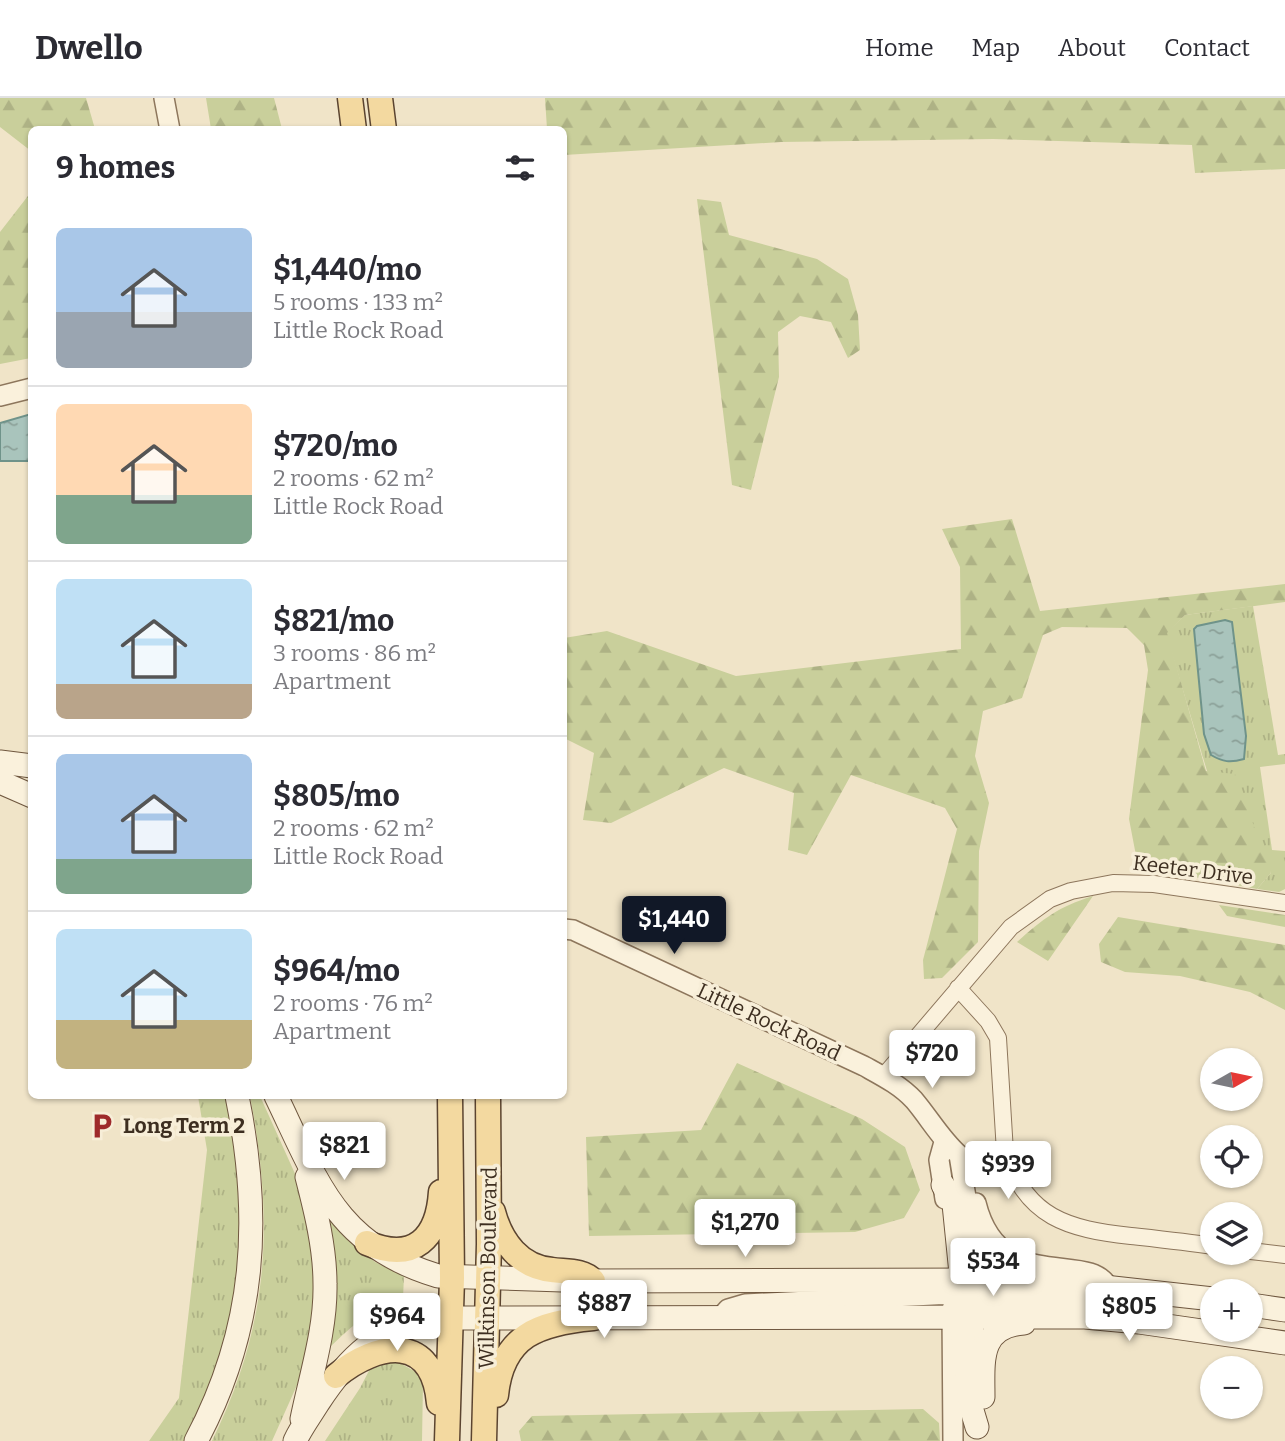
<!DOCTYPE html>
<meta charset="utf-8">
<style>
body{margin:0;font-family:Bitter,serif;background:#f7f7f7;color:#2b2b33;height:100vh;display:flex;flex-direction:column;font-size:26px;white-space:nowrap}
*{box-sizing:border-box;margin:0}
p{font-size:23px;color:#7c7c81}
.icon{flex:none;width:38px;height:38px;fill:none;stroke:currentColor;stroke-width:2;stroke-linecap:round;stroke-linejoin:round}
.map{position:relative;flex:1;overflow:hidden}
.details{position:absolute;left:28px;top:28px;width:539px;height:973px;display:flex;flex-direction:column;background:#fff;border-radius:10px;box-shadow:0 2px 5px #0004}
.details>*{flex:none}
.needle{width:46px;rotate:81deg}
.tools{position:absolute;left:1200px;top:950px;display:grid;gap:14px}
.tools a{display:grid;place-items:center;width:63px;height:63px;border-radius:50%;background:#fff;box-shadow:0 2px 5px #0004;font-size:35px}
.price{position:absolute;translate:-50% -60px;padding:0 16px;border-radius:7px;background:#fff;color:#222;font-size:23px;line-height:46px;filter:drop-shadow(0 2px 4px #0008)}
.price::after{content:'';position:absolute;left:50%;top:42px;width:21px;height:16px;margin-left:-10px;background:inherit;clip-path:polygon(0 0,100% 0,50% 100%)}
.price.current{background:#111827;color:#fff}
ul{padding:0;list-style:none}
li{display:flex;align-items:center;gap:21px;height:175px;padding:0 28px}
li+li{border-top:2px solid #e1e1e2}
li span{display:grid;place-items:center;flex:none;width:196px;height:140px;border-radius:10px;color:#555}
li>.icon{margin-inline-start:auto}
span .icon{width:84px;height:84px;fill:#fffc;stroke-width:1}
li b{font-size:30px}
h2{display:flex;justify-content:space-between;align-items:center;height:84px;padding:0 28px;font-size:30px}
header{display:flex;align-items:center;gap:42px;box-sizing:border-box;height:98px;padding:0 35px;background:#fff;border-bottom:2px solid #e1e1e2}
header strong{font-size:33px}
nav{display:flex;gap:38px;margin-inline-start:auto;font-size:24px}
.map>svg:first-child{display:block}
</style>
<header>
<strong>Dwello</strong>
<nav><a>Home</a><a>Map</a><a>About</a><a>Contact</a></nav>
</header>
<div class="map">
<svg width="1285" height="1343" viewBox="0 0 1285 1343">
<defs>
<pattern id="grass-tufts" width="24" height="20" patternUnits="userSpaceOnUse" patternTransform="scale(1.75)"><rect width="24" height="20" fill="#c9cf9b"/><path d="M3 7l-1-3M5 7V3M7 7l1-3M15 17l-1-3M17 17v-4M19 17l1-3" fill="none" stroke="#aeb285"/></pattern>
<pattern id="forest-firs" width="22" height="20" patternUnits="userSpaceOnUse" patternTransform="scale(1.75)"><rect width="22" height="20" fill="#c9cf9b"/><path d="M5 1l3.5 6h-7zM16 11l3.5 6h-7z" fill="#aeb285"/></pattern>
<pattern id="water-ripples" width="26" height="14" patternUnits="userSpaceOnUse" patternTransform="scale(1.75)"><rect width="26" height="14" fill="#a9c4bc"/><path d="M2 4q2-2 4 0t4 0M15 11q2-2 4 0t4 0" fill="none" stroke="#8ba098"/></pattern>
</defs>
<rect width="100%" height="100%" fill="#f0e4c8"/>
<path fill="url(#grass-tufts)" fill-rule="evenodd" d="M 1253,508 L 1278,657 L 1285,656 L 1285,666 L 1260,669 L 1272,752 L 1285,753 L 1285,791 L 1279,794 L 1257,791 L 1271,775 L 1207,673 L 1166,535 L 1185,517 ZM 1232,524 L 1246,638 L 1244,661 L 1204,636 L 1194,532 L 1197,528 Z
M 198,998 L 227,998 L 233,1020 L 243,1133 L 228,1242 L 187,1343 L 149,1343 L 179,1300 L 207,1052 Z
M 250,998 L 260,998 L 301,1089 L 320,1168 L 306,1267 L 272,1343 L 212,1343 C 270,1225 274,1124 250,998 Z
M 330,1123 L 375,1164 L 404,1178 L 403,1200 C 372,1209 352,1228 329,1250 L 327,1125 Z
M 389,1259 L 416,1274 L 423,1285 L 422,1343 L 325,1343 L 360,1290 L 372,1267 Z"/>
<path fill="url(#forest-firs)" d="M 0,0 L 86,0 L 95,31 L 32,32 L 31,53 L 0,29 Z
M 206,0 L 274,0 L 282,31 L 211,31 Z
M 545,0 L 1285,0 L 1285,71 L 1195,75 L 1192,47 L 993,41 L 781,44 L 564,57 L 564,32 L 547,31 Z
M 31,94 L 31,260 L 0,266 L 0,134 Z
M 697,101 L 721,104 L 729,137 L 817,161 L 848,181 L 858,217 L 860,252 L 848,260 L 831,224 L 800,218 L 778,234 L 779,279 L 751,392 L 732,387 Z
M 1012,421 L 1040,513 L 1285,486 L 1285,504 L 1185,517 L 1167,535 L 1206,673 L 1235,676 L 1271,775 L 1257,791 L 1138,768 L 1129,721 L 1148,572 L 1144,547 L 1127,530 L 1062,529 L 1043,537 L 1022,600 L 983,613 L 975,658 L 989,705 L 979,753 L 978,844 L 942,880 L 924,881 L 923,862 L 957,731 L 945,710 L 851,677 L 807,757 L 788,752 L 794,695 L 724,670 L 611,725 L 583,722 L 594,655 L 564,640 L 564,540 L 607,533 L 736,578 L 961,551 L 960,469 L 942,431 Z
M 1093,798 L 1048,863 L 1017,844 C 1044,820 1058,809 1093,798 Z
M 1219,807 L 1285,817 L 1285,829 L 1227,818 Z
M 1118,819 L 1285,847 L 1285,912 L 1250,894 L 1180,878 L 1125,874 L 1101,864 L 1099,846 Z
M 737,965 L 862,1021 L 905,1049 L 920,1092 L 904,1120 L 855,1134 L 589,1138 L 586,1039 L 701,1032 Z
M 923,1311 L 939,1325 L 940,1343 L 521,1343 L 519,1333 L 532,1318 Z"/>
<path fill="url(#water-ripples)" stroke="#6f938a" stroke-width="2" d="M 31,316 L 31,363 L 0,363 L 0,325 Z
M 1225,522 L 1232,524 L 1246,638 L 1244,661 C 1230,665 1223,664 1211,657 L 1204,636 L 1194,531 L 1197,528 Z"/>
<g fill="none" stroke-linecap="round" stroke-linejoin="round">
<g stroke="#8d765c" stroke-width="18">
<path id="minor" d="M 958,890 L 988,923 L 998,940 L 1005,1054 C 1026,1120 1068,1131 1131,1138 C 1158,1141 1186,1144 1213,1148
M 883,979 L 1011,829 L 1050,801 L 1071,793 L 1113,785 L 1154,786 L 1285,805
M 1251,1153 L 1285,1157"/>
</g>
<g stroke="#8d765c" stroke-width="22">
<path id="tertiary" d="M 164,0 L 170,32
M 0,298 L 32,290
M 564,831 L 573,832 L 864,968 C 882,978 900,987 914,1002 C 930,1021 941,1041 959,1057 L 970,1123 L 975,1264
M 944,1044 L 939,1062 L 945,1101
M 963,1203 L 1032,1199 L 1091,1201 L 1101,1197 L 1108,1189 C 1089,1151 999,1199 976,1105
M 952,1211 L 953,1343
M 720,1220 L 728,1211 L 745,1206 L 954,1196 L 969,1192"/>
</g>
<g stroke="#6f573f" stroke-width="25">
<path id="secondary" d="M 0,664 L 32,668
M 0,684 L 32,698
M 276,998 C 318,1085 337,1148 438,1178 L 593,1183 L 993,1182 L 1086,1187 L 1213,1201
M 943,1087 L 954,1106 L 963,1195
M 951,1182 L 954,1185 L 958,1195 L 971,1309 L 977,1329
M 1251,1207 L 1285,1212
M 983,1299 C 983,1264 978,1228 1024,1225
M 302,1321 C 311,1277 326,1231 325,1186 C 325,1150 316,1114 307,1079
M 196,1343 C 256,1230 262,1120 237,998
M 295,1343 C 301,1330 310,1318 318,1305 C 349,1258 377,1231 434,1220 L 1085,1219 L 1139,1224 L 1285,1245"/>
</g>
<g stroke="#5b4430" stroke-width="27">
<path id="primary" d="M 350,0 L 354,32
M 380,0 L 384,32
M 493,1114 C 501,1144 520,1169 552,1172 C 566,1174 583,1172 593,1183
M 367,1145 C 414,1165 438,1140 441,1094
M 336,1278 C 379,1243 433,1236 439,1305
M 496,1297 C 502,1237 539,1225 593,1220
M 447,1343 L 452,1180 L 450,998
M 484,1343 L 489,1146 L 488,998"/>
</g>
<use href="#minor" stroke="#faf1dc" stroke-width="16"/>
<use href="#tertiary" stroke="#faf1dc" stroke-width="19"/>
<use href="#secondary" stroke="#faf1dc" stroke-width="23"/>
<use href="#primary" stroke="#f3d9a0" stroke-width="24"/>
</g>
<defs>
<g id="parking-bare" transform="scale(2.1)"><path d="M-3.5-5.5H1a3.5 3.5 0 0 1 0 7H-1V5.5H-3.5ZM-1-3.4V-.6H.8a1.4 1.4 0 0 0 0-2.8Z" fill="#9e2a2b" stroke="#f7eed8" stroke-width="2.5" paint-order="stroke"/></g>
</defs>
<g fill-rule="evenodd">
<use href="#parking-bare" x="102" y="1028"/>
</g>
<g text-anchor="middle" dominant-baseline="central" stroke-width="7" stroke-linejoin="round" paint-order="stroke">
<g font-size="21" fill="#3d2e20" stroke="#f7eed8">
<text transform="translate(1193 772) rotate(7)">Keeter Drive</text>
<text transform="translate(769 924) rotate(25)">Little Rock Road</text>
<text transform="translate(488 1170) rotate(-89)">Wilkinson Boulevard</text>
</g>
<g font-size="21" font-weight="bold" fill="#3d2e20" stroke="#f7eed8" text-anchor="start">
<text x="123" y="1028">Long Term 2</text>
</g>
</g>
</svg>
<div class="tools">
<a><svg class="needle" viewBox="-14 -14 28 28"><path d="M0-13l5 13h-10z" fill="#e53935"/><path d="M0 13l5-13h-10z" fill="#7c7c81"/></svg></a>
<a><svg class="icon" aria-label="locate" viewBox="0 0 24 24"><circle cx="12" cy="12" r="6"/><path d="M12 2v4M12 18v4M2 12h4M18 12h4"/></svg></a>
<a><svg class="icon" aria-label="layers" viewBox="0 0 24 24"><path d="M12 4l9 5-9 5-9-5zM3 14l9 5 9-5"/></svg></a>
<a>+</a>
<a>−</a>
</div>
<b class="price current" style="left:674px;top:858px">$1,440</b>
<b class="price" style="left:932px;top:992px">$720</b>
<b class="price" style="left:344px;top:1084px">$821</b>
<b class="price" style="left:1008px;top:1103px">$939</b>
<b class="price" style="left:745px;top:1161px">$1,270</b>
<b class="price" style="left:993px;top:1200px">$534</b>
<b class="price" style="left:604px;top:1242px">$887</b>
<b class="price" style="left:1129px;top:1245px">$805</b>
<b class="price" style="left:397px;top:1255px">$964</b>
<section class="details">
<h2>9 homes<svg class="icon" aria-label="filters" viewBox="0 0 24 24"><path d="M4 7h16M4 17h16"/><circle cx="9" cy="7" r="2"/><circle cx="15" cy="17" r="2"/></svg></h2>
<ul>
<li><span style="background:linear-gradient(#a9c7e8 60%,#9aa5b1 0)"><svg class="icon" aria-label="home" viewBox="0 0 24 24"><path d="M3 11l9-7 9 7M6 9v11h12V9"/></svg></span><div><b>$1,440/mo</b><p>5 rooms · 133 m²</p><p>Little Rock Road</p></div></li>
<li><span style="background:linear-gradient(#ffd9b3 65%,#7fa58c 0)"><svg class="icon" aria-label="home" viewBox="0 0 24 24"><path d="M3 11l9-7 9 7M6 9v11h12V9"/></svg></span><div><b>$720/mo</b><p>2 rooms · 62 m²</p><p>Little Rock Road</p></div></li>
<li><span style="background:linear-gradient(#bfe0f5 75%,#b9a48a 0)"><svg class="icon" aria-label="home" viewBox="0 0 24 24"><path d="M3 11l9-7 9 7M6 9v11h12V9"/></svg></span><div><b>$821/mo</b><p>3 rooms · 86 m²</p><p>Apartment</p></div></li>
<li><span style="background:linear-gradient(#a9c7e8 75%,#7fa58c 0)"><svg class="icon" aria-label="home" viewBox="0 0 24 24"><path d="M3 11l9-7 9 7M6 9v11h12V9"/></svg></span><div><b>$805/mo</b><p>2 rooms · 62 m²</p><p>Little Rock Road</p></div></li>
<li><span style="background:linear-gradient(#bfe0f5 65%,#c2b280 0)"><svg class="icon" aria-label="home" viewBox="0 0 24 24"><path d="M3 11l9-7 9 7M6 9v11h12V9"/></svg></span><div><b>$964/mo</b><p>2 rooms · 76 m²</p><p>Apartment</p></div></li>
</ul>
</section>
</div>
